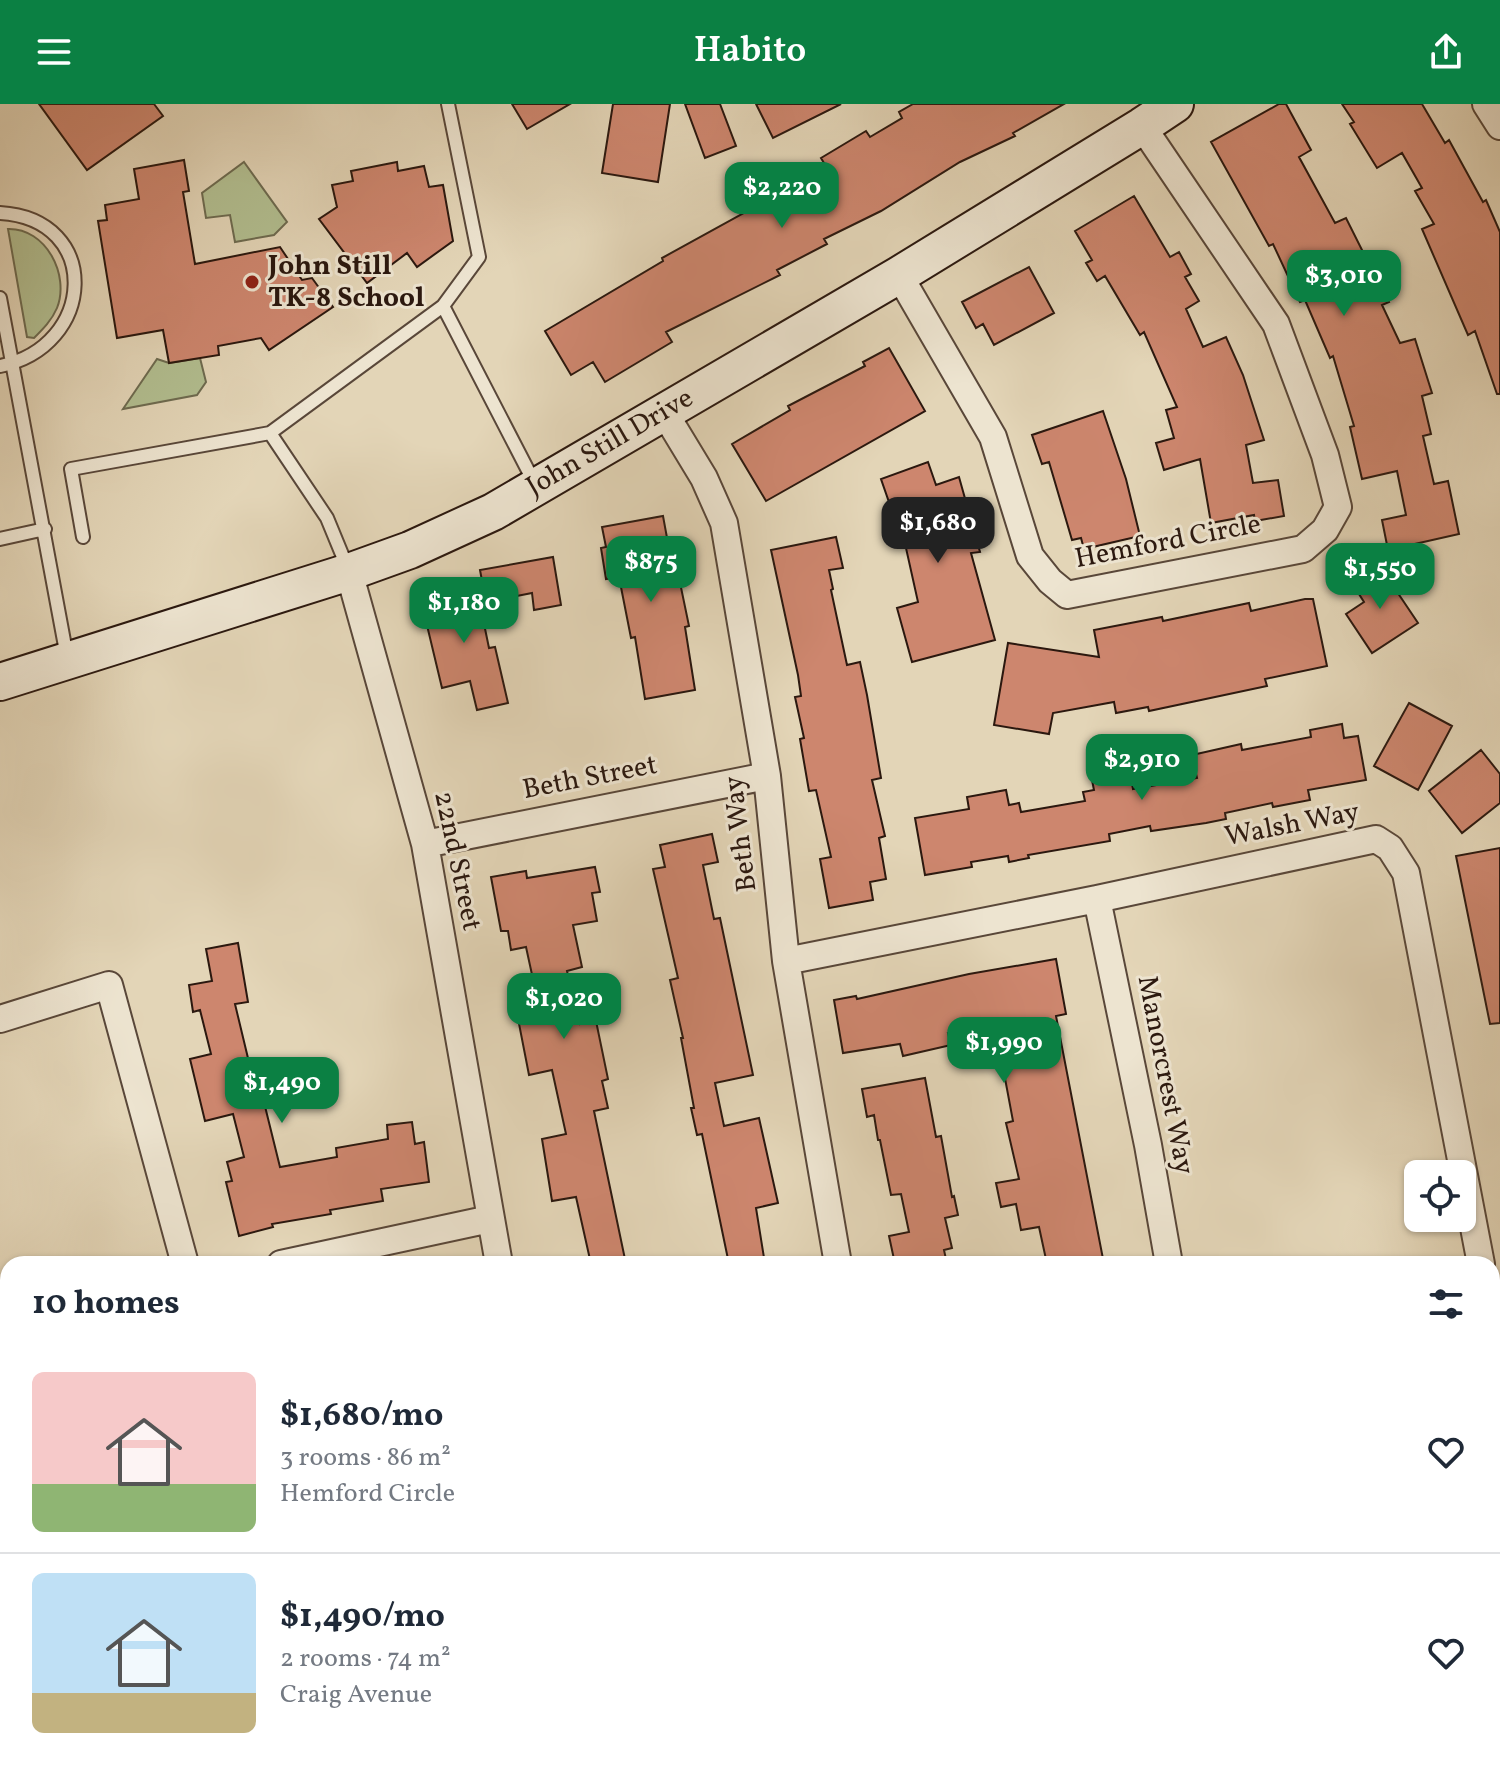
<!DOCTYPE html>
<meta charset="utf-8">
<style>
body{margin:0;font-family:Vollkorn,serif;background:#f2f2f3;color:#1f2937;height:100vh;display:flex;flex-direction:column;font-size:30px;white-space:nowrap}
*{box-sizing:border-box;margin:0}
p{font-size:26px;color:#747a83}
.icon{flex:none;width:44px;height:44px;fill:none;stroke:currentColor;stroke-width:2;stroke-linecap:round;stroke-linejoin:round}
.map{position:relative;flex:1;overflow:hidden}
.panel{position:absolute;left:0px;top:1152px;width:1500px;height:514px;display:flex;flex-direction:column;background:#fff;border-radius:24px 24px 0 0;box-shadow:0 2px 6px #0004}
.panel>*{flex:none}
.buttons{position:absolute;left:1404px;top:1056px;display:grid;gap:16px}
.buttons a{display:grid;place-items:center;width:72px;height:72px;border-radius:12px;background:#fff;box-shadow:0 2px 6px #0004;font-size:40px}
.price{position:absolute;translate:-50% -68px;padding:0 18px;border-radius:16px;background:#0b8043;color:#fff;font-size:26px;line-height:52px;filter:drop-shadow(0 2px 4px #0008)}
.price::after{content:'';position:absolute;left:50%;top:48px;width:24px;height:18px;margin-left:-12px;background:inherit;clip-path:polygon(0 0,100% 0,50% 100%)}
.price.current{background:#222;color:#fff}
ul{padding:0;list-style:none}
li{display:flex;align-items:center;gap:24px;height:200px;padding:0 32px}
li+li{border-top:2px solid #e0e1e3}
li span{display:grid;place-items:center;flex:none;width:224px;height:160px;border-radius:12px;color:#555}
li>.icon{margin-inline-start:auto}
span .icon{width:96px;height:96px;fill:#fffc;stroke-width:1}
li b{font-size:34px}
h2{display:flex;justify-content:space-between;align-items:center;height:96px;padding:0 32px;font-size:34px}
header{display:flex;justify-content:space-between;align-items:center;height:104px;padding:0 32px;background:#0b8043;color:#fff;font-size:36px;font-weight:600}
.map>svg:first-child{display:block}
</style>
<header><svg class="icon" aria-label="menu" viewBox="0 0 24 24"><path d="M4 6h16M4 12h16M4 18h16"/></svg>Habito<svg class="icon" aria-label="share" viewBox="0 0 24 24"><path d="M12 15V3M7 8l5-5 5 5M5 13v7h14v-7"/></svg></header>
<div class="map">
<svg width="1500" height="1665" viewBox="0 0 1500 1665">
<rect width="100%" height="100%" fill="#e3d5b7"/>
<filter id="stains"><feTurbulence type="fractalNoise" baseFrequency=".0025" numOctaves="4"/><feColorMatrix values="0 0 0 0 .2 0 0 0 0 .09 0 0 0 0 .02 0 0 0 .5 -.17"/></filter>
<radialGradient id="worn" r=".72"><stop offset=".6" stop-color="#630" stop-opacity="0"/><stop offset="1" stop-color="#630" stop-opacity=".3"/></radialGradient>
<path fill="#b2be90" stroke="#6e6b50" stroke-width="2" d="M 244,58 L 287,118 L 274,131 L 235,138 L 230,111 L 206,114 L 202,89 Z
M 8,125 C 46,124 70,171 57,204 C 52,216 43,225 34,234 L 27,233 Z
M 200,254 L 206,278 L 197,291 L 123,305 L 157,255 L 169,259 Z"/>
<path fill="#cd866e" stroke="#2b180f" stroke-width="2" d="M 39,0 L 154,0 L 163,12 L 87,66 Z
M 512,0 L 570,0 L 527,25 Z
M 613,0 L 670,0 L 658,78 L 602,69 Z
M 685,0 L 720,0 L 736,42 L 705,54 Z
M 756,0 L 841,0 L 773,34 Z
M 913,0 L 1064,0 L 1013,29 L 1015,32 L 960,58 L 881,107 L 824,135 L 827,140 L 777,166 L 780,171 L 666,228 L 672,238 L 605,278 L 593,258 L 571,271 L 545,227 L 663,157 L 662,154 L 773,93 L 770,87 L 824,59 L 821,54 L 866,27 L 870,33 L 902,14 L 899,8 Z
M 1279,0 L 1286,0 L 1311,46 L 1299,53 L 1335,119 L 1346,114 L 1376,174 L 1378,173 L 1389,198 L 1382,201 L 1400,239 L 1415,235 L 1432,289 L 1422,292 L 1431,330 L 1423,332 L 1434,380 L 1448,377 L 1459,430 L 1388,446 L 1382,416 L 1406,411 L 1397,367 L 1362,375 L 1350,323 L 1354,322 L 1333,252 L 1330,254 L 1305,196 L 1300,198 L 1273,140 L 1269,142 L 1211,38 Z
M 1342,0 L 1422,0 L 1445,39 L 1449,36 L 1483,98 L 1486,96 L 1500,128 L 1500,290 L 1497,290 L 1475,227 L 1468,231 L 1422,125 L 1434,120 L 1415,87 L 1422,84 L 1402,49 L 1377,64 L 1350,20 L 1354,18 Z
M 184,56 L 189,87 L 183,88 L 195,160 L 280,143 L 302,176 L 312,174 L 333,203 L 269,246 L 261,234 L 218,242 L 219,251 L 169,259 L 163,226 L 117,234 L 98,117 L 107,116 L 105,101 L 139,95 L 134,65 Z
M 397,58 L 398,67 L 424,62 L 429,83 L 443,81 L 453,137 L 417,163 L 407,149 L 367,179 L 319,115 L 337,103 L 332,81 L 353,77 L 351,67 Z
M 1134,92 L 1170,153 L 1179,148 L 1191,170 L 1185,173 L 1199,197 L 1186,205 L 1203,243 L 1226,233 L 1243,271 L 1264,336 L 1246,341 L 1253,379 L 1278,376 L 1284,412 L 1255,417 L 1254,411 L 1211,419 L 1200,355 L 1164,366 L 1156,339 L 1174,334 L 1166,306 L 1177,303 L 1144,228 L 1140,231 L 1105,172 L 1097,177 L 1086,159 L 1092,156 L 1075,127 Z
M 1029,163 L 1054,209 L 994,241 L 983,220 L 976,224 L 962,198 Z
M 889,244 L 925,307 L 766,397 L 732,340 L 790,306 L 788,302 L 865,262 L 863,258 Z
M 1103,307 L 1126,375 L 1140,432 L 1084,445 L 1081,434 L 1072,436 L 1049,358 L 1042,360 L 1032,331 Z
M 928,358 L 936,381 L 959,373 L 980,448 L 971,449 L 995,536 L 912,558 L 897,504 L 918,498 L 902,426 L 899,427 L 881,375 Z
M 663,412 L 672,461 L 661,468 L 673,466 L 674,470 L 678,469 L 689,522 L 685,523 L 695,586 L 645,595 L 635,533 L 631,534 L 619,473 L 606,475 L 601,444 L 606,443 L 602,423 Z
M 836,433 L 843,464 L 829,466 L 833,485 L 831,486 L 847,561 L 860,558 L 867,591 L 881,674 L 872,676 L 885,732 L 879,734 L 886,775 L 870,778 L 873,796 L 829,804 L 820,755 L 831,753 L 816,686 L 809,687 L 800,635 L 804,634 L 795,593 L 801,592 L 798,571 L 771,446 Z
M 553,453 L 561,501 L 534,506 L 532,489 L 486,498 L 480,466 Z
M 1379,461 L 1418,519 L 1372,549 L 1346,510 L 1364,498 L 1352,479 Z
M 476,481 L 489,544 L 495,543 L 508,599 L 477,606 L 470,577 L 442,584 L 420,492 Z
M 1305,495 L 1313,495 L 1327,562 L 1265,575 L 1267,582 L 1149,607 L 1148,603 L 1116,609 L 1114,598 L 1053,609 L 1049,630 L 994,621 L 1008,539 L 1099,553 L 1094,526 L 1162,513 L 1163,517 L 1249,499 L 1251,507 Z
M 1409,599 L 1452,622 L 1418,686 L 1374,662 Z
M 1342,620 L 1344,634 L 1358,632 L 1366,676 L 1308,686 L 1310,696 L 1273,703 L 1272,699 L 1225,709 L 1226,715 L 1206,719 L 1151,727 L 1150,722 L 1109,730 L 1110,737 L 1028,751 L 1029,754 L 1009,758 L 1008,752 L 971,758 L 972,763 L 925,771 L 915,714 L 969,705 L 967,693 L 1006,686 L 1009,701 L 1019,699 L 1021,708 L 1085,697 L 1083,688 L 1094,686 L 1091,671 L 1129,663 L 1133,685 L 1197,674 L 1192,651 L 1241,640 L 1242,646 L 1311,633 L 1310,626 Z
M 1481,646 L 1500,670 L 1500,699 L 1462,729 L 1429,687 Z
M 712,730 L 718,758 L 703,761 L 714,815 L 720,814 L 753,971 L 715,979 L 724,1022 L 759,1014 L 778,1099 L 756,1104 L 765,1160 L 729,1160 L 702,1030 L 697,1031 L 691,1004 L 694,1004 L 681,934 L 683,934 L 670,876 L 678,874 L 653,765 L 665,763 L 660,741 Z
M 1500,744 L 1500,919 L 1490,920 L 1456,752 Z
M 595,763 L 600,788 L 592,789 L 597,817 L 573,821 L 582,863 L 567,867 L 580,920 L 596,917 L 608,975 L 602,977 L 608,1004 L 594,1007 L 626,1160 L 591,1160 L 576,1093 L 552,1097 L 542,1035 L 566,1030 L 552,966 L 529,971 L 514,894 L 536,889 L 526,843 L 511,846 L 508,827 L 501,827 L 491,773 L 526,767 L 527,774 Z
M 238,839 L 248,898 L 235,900 L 253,975 L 258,974 L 280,1063 L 337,1053 L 336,1044 L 388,1035 L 387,1021 L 412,1018 L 415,1040 L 424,1038 L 429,1078 L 381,1085 L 383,1097 L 330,1106 L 331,1110 L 272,1120 L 273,1123 L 239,1132 L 226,1078 L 232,1077 L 227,1058 L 244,1053 L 233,1010 L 205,1017 L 190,955 L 211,950 L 200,906 L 193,908 L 189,881 L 212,877 L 206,845 Z
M 1056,855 L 1066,910 L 1056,912 L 1104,1160 L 1047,1160 L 1039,1123 L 1021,1126 L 1016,1100 L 1001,1103 L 996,1079 L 1019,1075 L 1006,1019 L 1013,1017 L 995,921 L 948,929 L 951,941 L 903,952 L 900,940 L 843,949 L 834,896 L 856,892 L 857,895 L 969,870 Z
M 925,974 L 936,1033 L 941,1032 L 952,1093 L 954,1092 L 958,1111 L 945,1114 L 952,1144 L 944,1146 L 947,1160 L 895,1160 L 889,1132 L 909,1128 L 901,1090 L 891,1091 L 880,1036 L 878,1036 L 874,1011 L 867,1013 L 862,985 Z"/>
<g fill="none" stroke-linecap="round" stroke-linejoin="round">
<g stroke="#594739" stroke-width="16">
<path id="lane" d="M 0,109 C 103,115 96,243 0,262
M 0,194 L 67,553
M 443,202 L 535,380
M 270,329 L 327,414 L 348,465
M 83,433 L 71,365 L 270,329 L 443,202 L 479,153 L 448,0
M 0,435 L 45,425"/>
</g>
<g stroke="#594739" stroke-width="30">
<path id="street" d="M 1486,0 L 1500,22
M 899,171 L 993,333 L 1030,452 L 1050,477 L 1067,491 L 1303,445 L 1325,426 L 1338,403 L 1325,351 L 1276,220 L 1142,22
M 664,308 L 704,374 L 724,419 L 767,672 L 786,857 L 838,1160
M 349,468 L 425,740 L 499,1160
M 425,740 L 767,672
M 1097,795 L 1148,1041 L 1169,1160
M 786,857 L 1097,795 L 1376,735 L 1390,744 L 1406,769 L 1481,1160
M 0,915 L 109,881 L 185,1160
M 281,1160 L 490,1115
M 1492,1220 L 1500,1263
M 0,1247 L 8,1244
M 0,1565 L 8,1562
M 1492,1582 L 1500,1580
M 286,1658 L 288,1665
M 598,1658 L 599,1665
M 940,1658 L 942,1665
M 1065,1665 L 1101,1658"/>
</g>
<g stroke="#2b180f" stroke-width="40">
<path id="secondary" d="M 0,578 L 349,468 L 410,446 L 493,408 L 899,171 L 1142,22 L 1175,0"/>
</g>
<use href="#lane" stroke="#ede4d0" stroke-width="12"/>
<use href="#street" stroke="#ede4d0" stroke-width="26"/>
<use href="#secondary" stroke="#ede4d0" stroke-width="36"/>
</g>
<circle fill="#8f2418" stroke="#ede4d0" stroke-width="3" cx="252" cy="178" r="8"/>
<g text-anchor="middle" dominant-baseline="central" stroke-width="6" stroke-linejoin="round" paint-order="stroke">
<g font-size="28" font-weight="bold" fill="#2b180f" stroke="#ede4d0" text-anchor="start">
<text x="268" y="162">John Still<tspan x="268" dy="32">TK-8 School</tspan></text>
</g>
<g font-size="28" fill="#2b180f" stroke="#ede4d0">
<text transform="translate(610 339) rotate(-30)">John Still Drive</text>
<text transform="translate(1168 438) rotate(-11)">Hemford Circle</text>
<text transform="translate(590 674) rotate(-11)">Beth Street</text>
<text transform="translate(1292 721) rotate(-11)">Walsh Way</text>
<text transform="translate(741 730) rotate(-97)">Beth Way</text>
<text transform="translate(457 757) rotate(78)">22nd Street</text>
<text transform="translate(1165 971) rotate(79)">Manorcrest Way</text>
</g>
</g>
<rect width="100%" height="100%" filter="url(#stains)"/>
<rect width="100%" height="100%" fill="url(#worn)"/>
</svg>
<div class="buttons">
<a><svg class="icon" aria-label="locate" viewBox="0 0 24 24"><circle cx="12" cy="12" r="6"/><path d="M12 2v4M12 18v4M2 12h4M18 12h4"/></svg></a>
</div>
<b class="price" style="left:782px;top:126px">$2,220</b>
<b class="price" style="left:1344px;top:214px">$3,010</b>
<b class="price current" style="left:938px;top:461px">$1,680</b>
<b class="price" style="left:651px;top:500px">$875</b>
<b class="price" style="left:1380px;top:507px">$1,550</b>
<b class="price" style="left:464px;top:541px">$1,180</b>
<b class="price" style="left:1142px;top:698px">$2,910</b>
<b class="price" style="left:564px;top:937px">$1,020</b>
<b class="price" style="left:1004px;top:981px">$1,990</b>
<b class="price" style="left:282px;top:1021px">$1,490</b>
<section class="panel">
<h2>10 homes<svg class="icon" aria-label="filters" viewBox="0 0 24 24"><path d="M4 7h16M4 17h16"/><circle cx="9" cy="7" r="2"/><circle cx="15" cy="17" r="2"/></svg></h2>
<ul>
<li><span style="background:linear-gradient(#f6c9c9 70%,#8fb573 0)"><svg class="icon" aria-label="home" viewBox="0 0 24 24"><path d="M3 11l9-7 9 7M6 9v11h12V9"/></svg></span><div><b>$1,680/mo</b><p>3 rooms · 86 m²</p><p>Hemford Circle</p></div><svg class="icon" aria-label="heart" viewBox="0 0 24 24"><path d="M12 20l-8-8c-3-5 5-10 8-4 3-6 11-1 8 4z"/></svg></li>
<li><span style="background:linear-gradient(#bfe0f5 75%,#c2b280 0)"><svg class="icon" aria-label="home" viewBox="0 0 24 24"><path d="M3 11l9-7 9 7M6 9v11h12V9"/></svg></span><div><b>$1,490/mo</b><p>2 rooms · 74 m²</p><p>Craig Avenue</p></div><svg class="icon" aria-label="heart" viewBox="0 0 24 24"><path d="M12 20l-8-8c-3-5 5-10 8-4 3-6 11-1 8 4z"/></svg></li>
</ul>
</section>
</div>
